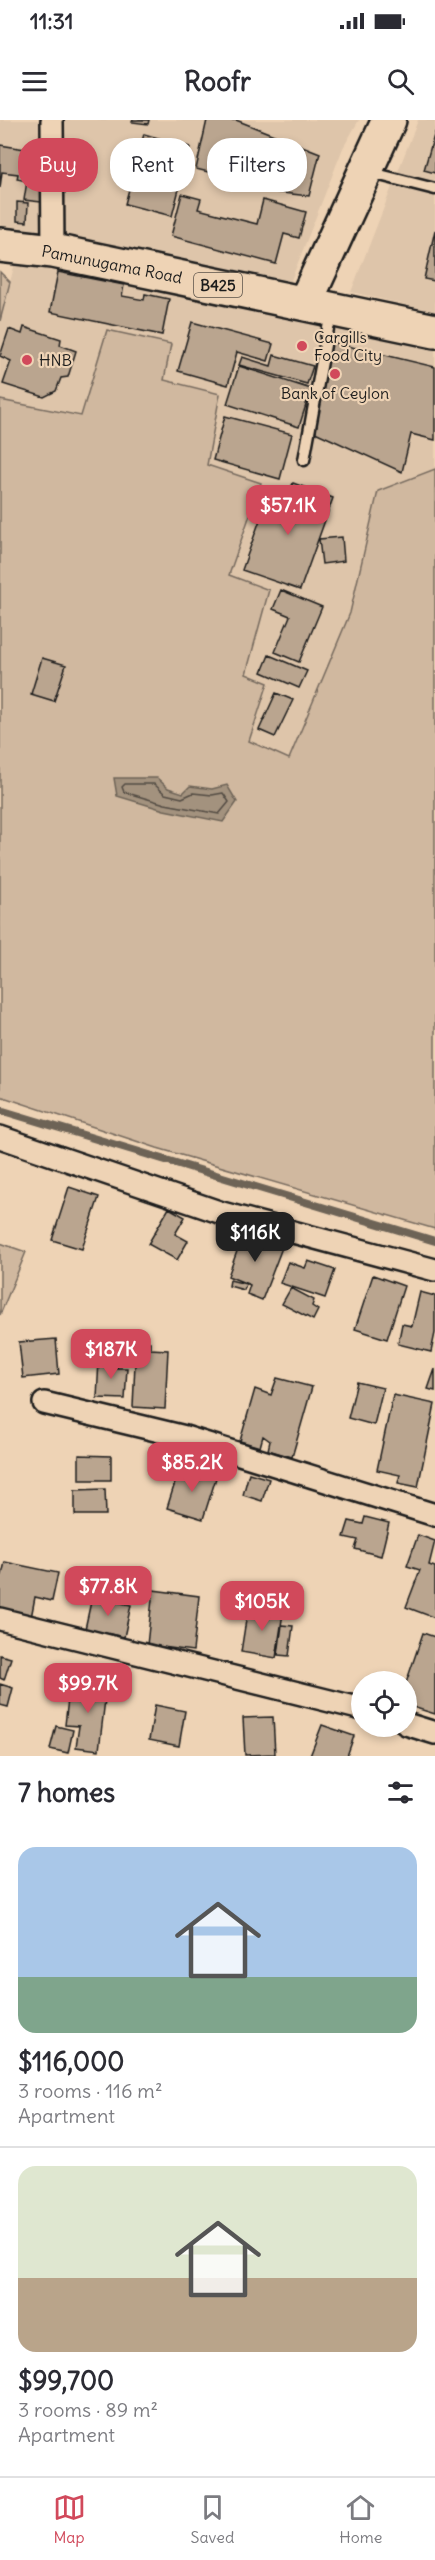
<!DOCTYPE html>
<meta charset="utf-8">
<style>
body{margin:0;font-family:Delius,sans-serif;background:#f2f2f3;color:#2b2b33;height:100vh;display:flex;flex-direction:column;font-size:22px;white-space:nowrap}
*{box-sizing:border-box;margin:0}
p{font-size:20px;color:#7c7c81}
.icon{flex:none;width:33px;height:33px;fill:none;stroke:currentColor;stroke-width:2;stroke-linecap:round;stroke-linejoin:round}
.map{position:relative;height:1636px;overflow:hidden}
.side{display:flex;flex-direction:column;background:#fff;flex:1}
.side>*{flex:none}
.banner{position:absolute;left:18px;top:18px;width:399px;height:54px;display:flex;gap:12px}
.buttons{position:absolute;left:351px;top:1551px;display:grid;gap:12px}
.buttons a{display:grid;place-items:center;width:66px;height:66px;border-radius:50%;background:#fff;box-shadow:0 3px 9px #0003;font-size:30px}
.price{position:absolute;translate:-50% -51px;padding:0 14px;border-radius:12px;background:#d1495b;color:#fff;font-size:20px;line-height:39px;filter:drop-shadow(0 2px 3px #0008)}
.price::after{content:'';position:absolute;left:50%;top:36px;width:18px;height:14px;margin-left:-9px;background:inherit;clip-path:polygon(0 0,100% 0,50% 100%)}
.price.active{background:#222;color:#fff}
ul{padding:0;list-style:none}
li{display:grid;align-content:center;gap:12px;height:318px;padding:0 18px}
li+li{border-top:2px solid #e1e1e2}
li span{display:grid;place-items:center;height:186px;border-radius:18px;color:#555}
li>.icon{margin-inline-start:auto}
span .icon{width:108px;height:108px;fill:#fffc;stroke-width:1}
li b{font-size:26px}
h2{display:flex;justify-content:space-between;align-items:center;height:72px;padding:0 18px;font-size:26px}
.pill{padding:0 21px;border-radius:24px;background:#fff;box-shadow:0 3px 9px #0003;font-size:21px;line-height:54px}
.pill.active{background:#d1495b;color:#fff}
.status{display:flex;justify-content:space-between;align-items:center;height:42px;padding:0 30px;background:#fff;direction:ltr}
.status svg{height:16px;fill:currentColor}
header{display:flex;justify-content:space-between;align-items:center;height:78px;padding:0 18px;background:#fff;font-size:27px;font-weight:700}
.dock{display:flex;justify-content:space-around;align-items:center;height:84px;border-top:2px solid #e1e1e2;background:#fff;font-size:16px;color:#7c7c81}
.dock a{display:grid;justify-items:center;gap:3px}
.dock .active{color:#d1495b}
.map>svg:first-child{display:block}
</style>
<div class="status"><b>11:31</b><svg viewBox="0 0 49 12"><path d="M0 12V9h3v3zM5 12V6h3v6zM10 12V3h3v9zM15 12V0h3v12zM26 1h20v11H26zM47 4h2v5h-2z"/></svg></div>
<header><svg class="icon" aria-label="menu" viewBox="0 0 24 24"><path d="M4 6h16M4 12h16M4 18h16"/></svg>Roofr<svg class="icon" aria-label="search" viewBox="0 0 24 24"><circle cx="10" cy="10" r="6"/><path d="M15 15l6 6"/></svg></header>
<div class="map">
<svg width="435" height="1636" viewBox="0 0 435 1636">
<rect width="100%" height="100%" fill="#eed3b5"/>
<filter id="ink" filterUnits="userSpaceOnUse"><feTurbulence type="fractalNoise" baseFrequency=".0167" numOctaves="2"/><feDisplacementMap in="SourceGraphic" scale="12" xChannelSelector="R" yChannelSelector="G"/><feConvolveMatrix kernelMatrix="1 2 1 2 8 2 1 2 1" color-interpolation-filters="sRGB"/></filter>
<g filter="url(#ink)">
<path fill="#dec5aa" d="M 0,0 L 359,0 L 343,28 L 290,163 L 64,116 L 0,109 Z
M 418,0 L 435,0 L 435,192 L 351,172 Z
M 16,139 L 114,152 L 435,227 L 435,349 L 378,371 L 350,493 L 290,639 L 249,621 L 268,564 L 245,555 L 268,470 L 229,455 L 261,363 L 207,346 L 164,260 L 171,224 L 107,211 L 81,296 L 0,280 L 0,201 Z"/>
<path fill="#d0b89f" stroke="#766a5e" stroke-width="1.5" d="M 0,152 L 10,162 L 0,201 Z
M 107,210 L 171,224 L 164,260 L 220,274 L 207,345 L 261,363 L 229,455 L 269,470 L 246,554 L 268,563 L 249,621 L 289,639 L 350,493 L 378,371 L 435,349 L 435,1109 L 157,1028 L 0,976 L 0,280 L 81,296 Z
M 0,1123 L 26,1132 L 0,1195 Z"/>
<path fill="#a3927e" stroke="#6d6357" stroke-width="1.5" d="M 114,658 L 157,658 L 168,668 L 183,673 L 190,666 L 212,669 L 227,665 L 237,682 L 223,702 L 164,690 L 117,676 Z"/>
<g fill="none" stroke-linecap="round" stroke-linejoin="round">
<path stroke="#524b43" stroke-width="1.5" d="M 125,664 L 154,664 L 165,674 L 182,678 L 193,673 L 212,675 L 223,673 L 229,682 L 219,694 L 165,684 L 124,672 L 122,667 Z"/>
<path stroke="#6d6357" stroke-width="8" d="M 0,990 L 435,1121"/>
</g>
<path fill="#baa58f" stroke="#1c1c1c" stroke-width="1.5" d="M 133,0 L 149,0 L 148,4 L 132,2 Z
M 207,0 L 236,0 L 320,33 L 309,76 L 274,72 L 275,67 L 263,64 L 267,49 L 237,41 L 233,58 L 196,49 Z
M 435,12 L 435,53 L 424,50 Z
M 144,14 L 190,27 L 172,96 L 125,84 Z
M 0,25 L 37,31 L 34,57 L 44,58 L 41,82 L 24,80 L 27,61 L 17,59 L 18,54 L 2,52 L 0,68 Z
M 182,74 L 201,79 L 198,89 L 257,104 L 263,80 L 306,92 L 299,118 L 284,114 L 276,144 L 171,116 Z
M 17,82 L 28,83 L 27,102 L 17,101 Z
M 435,110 L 435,161 L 424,159 Z
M 58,152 L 124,165 L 122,176 L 144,180 L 145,174 L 169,179 L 162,215 L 50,192 Z
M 192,202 L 273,224 L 268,241 L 237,232 L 228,265 L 178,251 Z
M 24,207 L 61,219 L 60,225 L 76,231 L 68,257 L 61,258 L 56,271 L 44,277 L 3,264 L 11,241 L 0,236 L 9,209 L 22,214 Z
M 331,222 L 435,247 L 435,320 L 411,314 L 402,352 L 315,312 Z
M 274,235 L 313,246 L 307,264 L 239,245 L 242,237 L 271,246 Z
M 239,246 L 311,269 L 299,307 L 227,284 Z
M 225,296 L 292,314 L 280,359 L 213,340 Z
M 293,363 L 333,378 L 300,470 L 242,450 L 270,372 L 287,378 Z
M 342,417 L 344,441 L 322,444 L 319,419 Z
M 281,470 L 322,487 L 299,542 L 275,532 L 290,496 L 273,489 Z
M 269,535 L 307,551 L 299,568 L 262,552 Z
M 42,538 L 66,545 L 54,581 L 31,574 Z
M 276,573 L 293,580 L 275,617 L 259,610 Z
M 69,1067 L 99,1077 L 82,1129 L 52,1120 Z
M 169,1088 L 185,1097 L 175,1114 L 188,1121 L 177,1140 L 148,1124 Z
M 244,1112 L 283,1125 L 262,1180 L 247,1174 L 250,1165 L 228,1156 Z
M 308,1141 L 335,1150 L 325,1178 L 280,1163 L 288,1142 L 305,1148 Z
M 373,1155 L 404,1166 L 387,1219 L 355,1209 Z
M 230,1160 L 246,1164 L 244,1170 L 229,1166 Z
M 291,1168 L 314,1180 L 312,1186 L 318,1190 L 313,1200 L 282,1184 Z
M 420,1172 L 435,1176 L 435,1213 L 431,1232 L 398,1224 L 402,1204 L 412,1206 Z
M 56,1219 L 59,1254 L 23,1258 L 19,1222 Z
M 136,1222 L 150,1222 L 150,1229 L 168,1230 L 165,1289 L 133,1287 Z
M 99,1240 L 117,1240 L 117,1248 L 127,1248 L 125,1279 L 97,1278 Z
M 435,1249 L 435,1271 L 428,1269 Z
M 277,1258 L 312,1267 L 292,1337 L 268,1330 L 270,1321 L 263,1316 L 260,1327 L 240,1321 L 255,1269 L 271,1275 Z
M 357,1262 L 383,1268 L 374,1305 L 348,1298 Z
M 393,1275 L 435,1284 L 418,1367 L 398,1363 L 400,1355 L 377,1350 Z
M 79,1335 L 111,1336 L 111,1360 L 79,1360 Z
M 180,1347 L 216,1358 L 203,1399 L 167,1388 Z
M 249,1353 L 269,1359 L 262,1381 L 243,1375 Z
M 105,1369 L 106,1395 L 75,1395 L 75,1370 Z
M 365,1397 L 389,1403 L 381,1436 L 355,1429 L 358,1420 L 344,1417 L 349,1401 L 363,1404 Z
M 418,1415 L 435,1421 L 429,1445 L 435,1447 L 435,1498 L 406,1487 L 420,1450 L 407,1446 Z
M 5,1442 L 58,1453 L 52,1481 L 35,1477 L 31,1498 L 0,1491 L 0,1455 L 2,1455 Z
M 153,1470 L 199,1476 L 193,1531 L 147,1525 Z
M 92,1477 L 131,1485 L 124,1517 L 85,1509 Z
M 248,1487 L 283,1493 L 276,1538 L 241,1532 Z
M 282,1505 L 293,1506 L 289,1536 L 278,1535 Z
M 423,1513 L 435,1517 L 435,1594 L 406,1585 L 406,1563 Z
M 0,1535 L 11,1538 L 4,1560 L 0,1558 Z
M 82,1560 L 107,1563 L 99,1630 L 76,1627 L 79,1606 L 65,1605 L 68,1579 L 80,1580 Z
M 0,1564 L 13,1568 L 8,1587 L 0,1585 Z
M 155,1585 L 185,1591 L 179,1626 L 149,1620 Z
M 273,1597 L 275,1634 L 245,1635 L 243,1598 Z
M 322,1605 L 354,1616 L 347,1636 L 310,1636 Z
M 56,1606 L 73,1610 L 68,1633 L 50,1629 Z"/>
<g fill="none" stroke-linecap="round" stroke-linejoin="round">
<g stroke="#1c1c1c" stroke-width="15">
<path id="lane" d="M 368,52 L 435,69
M 304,340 L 331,192"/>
</g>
<g stroke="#1c1c1c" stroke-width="26">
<path id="street" d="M 52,0 L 53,131
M 0,1017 L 222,1093 L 435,1150
M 44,1283 L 185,1317 L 435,1395
M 0,1499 L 362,1589
M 406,1604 L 435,1613"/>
</g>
<g stroke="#1c1c1c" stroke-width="38">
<path id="primary" d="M 0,125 L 53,131 L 435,211
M 305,183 L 389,0"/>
</g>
<use href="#lane" stroke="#eed3b5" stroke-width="10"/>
<use href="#street" stroke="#eed3b5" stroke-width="21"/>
<use href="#primary" stroke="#eed3b5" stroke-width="33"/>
</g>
</g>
<g fill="#d1495b" stroke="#eed3b5" stroke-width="2">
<circle cx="302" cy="226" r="6"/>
<circle cx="27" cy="240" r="6"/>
<circle cx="335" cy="254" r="6"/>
</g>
<g text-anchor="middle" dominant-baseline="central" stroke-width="4.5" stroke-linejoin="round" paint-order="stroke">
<rect fill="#eed3b5" stroke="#5b534a" stroke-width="1.5" x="194" y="153" width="48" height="24" rx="4.5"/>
<g font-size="15" font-weight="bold" fill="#1c1c1c">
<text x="218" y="165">B425</text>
</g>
<g font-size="16" fill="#1c1c1c" stroke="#eed3b5">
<text transform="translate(112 144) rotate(11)">Pamunugama Road</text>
</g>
<g font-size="16" fill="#1c1c1c" stroke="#eed3b5" text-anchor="start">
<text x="314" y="217">Cargills<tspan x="314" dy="18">Food City</tspan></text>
<text x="39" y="240">HNB</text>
<text x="335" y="273" text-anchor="middle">Bank of Ceylon</text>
</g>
</g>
</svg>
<div class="buttons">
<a><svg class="icon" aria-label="locate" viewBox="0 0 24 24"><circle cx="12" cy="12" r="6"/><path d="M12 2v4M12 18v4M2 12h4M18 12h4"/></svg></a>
</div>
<b class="price" style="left:288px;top:416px">$57.1K</b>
<b class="price active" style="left:255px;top:1143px">$116K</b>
<b class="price" style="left:111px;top:1260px">$187K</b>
<b class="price" style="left:192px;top:1373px">$85.2K</b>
<b class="price" style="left:108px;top:1497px">$77.8K</b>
<b class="price" style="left:262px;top:1512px">$105K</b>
<b class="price" style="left:88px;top:1594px">$99.7K</b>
<div class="banner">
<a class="pill active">Buy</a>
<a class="pill">Rent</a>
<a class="pill">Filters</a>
</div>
</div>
<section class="side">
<h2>7 homes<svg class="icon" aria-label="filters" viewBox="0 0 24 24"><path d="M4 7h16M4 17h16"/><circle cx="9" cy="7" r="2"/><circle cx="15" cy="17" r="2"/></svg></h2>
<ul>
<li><span style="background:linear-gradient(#a9c7e8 70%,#7fa58c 0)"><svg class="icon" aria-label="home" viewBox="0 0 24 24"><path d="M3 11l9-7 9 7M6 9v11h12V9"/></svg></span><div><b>$116,000</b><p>3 rooms · 116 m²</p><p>Apartment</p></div></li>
<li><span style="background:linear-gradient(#dfe7d0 60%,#b9a48a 0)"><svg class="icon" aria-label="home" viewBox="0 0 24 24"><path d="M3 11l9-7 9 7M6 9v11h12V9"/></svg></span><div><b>$99,700</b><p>3 rooms · 89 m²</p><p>Apartment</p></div></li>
</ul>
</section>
<nav class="dock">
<a class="active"><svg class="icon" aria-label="map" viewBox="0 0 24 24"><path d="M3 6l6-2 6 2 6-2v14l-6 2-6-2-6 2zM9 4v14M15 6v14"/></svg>Map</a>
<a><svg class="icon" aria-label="saved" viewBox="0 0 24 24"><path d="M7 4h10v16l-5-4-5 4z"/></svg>Saved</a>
<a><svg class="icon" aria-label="home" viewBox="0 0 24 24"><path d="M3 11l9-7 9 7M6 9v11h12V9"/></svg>Home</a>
</nav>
